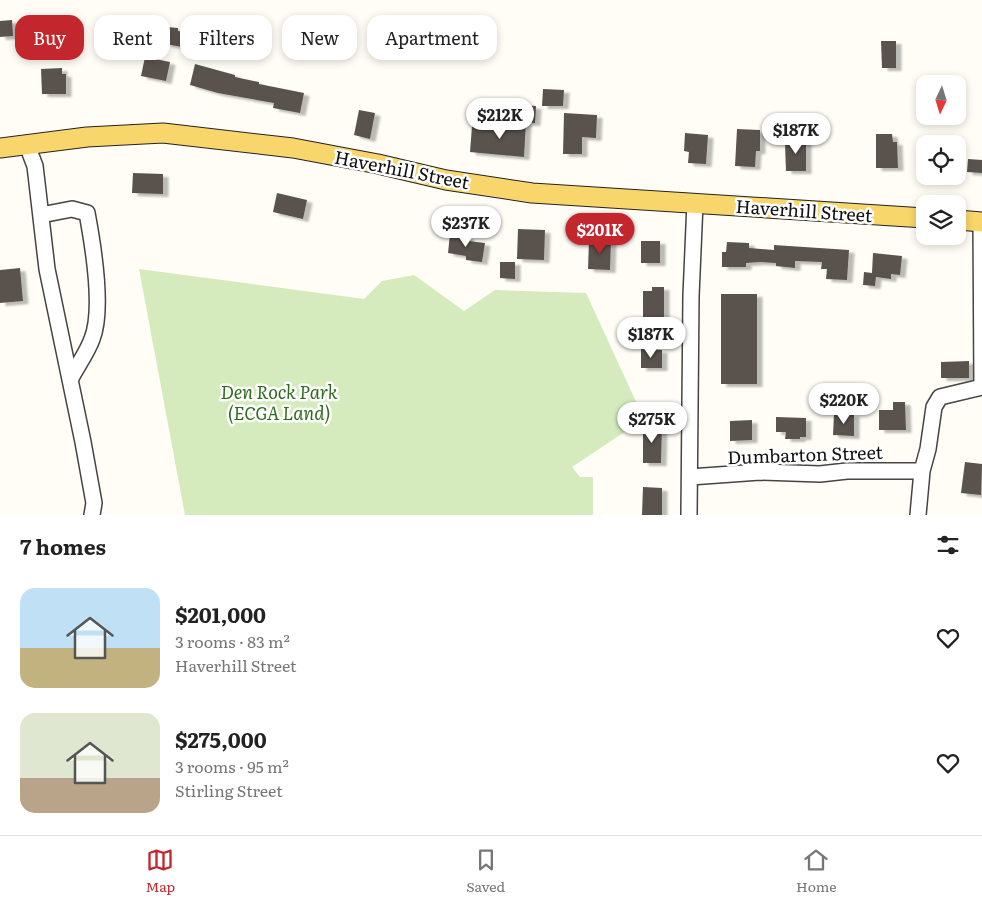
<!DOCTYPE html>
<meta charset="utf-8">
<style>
body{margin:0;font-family:Literata,serif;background:#f6f6f6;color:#222;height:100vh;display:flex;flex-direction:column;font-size:19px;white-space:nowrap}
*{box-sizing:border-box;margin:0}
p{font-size:16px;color:#767676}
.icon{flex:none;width:28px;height:28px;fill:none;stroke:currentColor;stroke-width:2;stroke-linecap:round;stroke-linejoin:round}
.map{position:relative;height:515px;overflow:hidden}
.panel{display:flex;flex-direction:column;background:#fff;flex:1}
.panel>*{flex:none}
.guide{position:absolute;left:15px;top:15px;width:500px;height:45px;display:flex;gap:10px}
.needle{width:32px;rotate:184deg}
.buttons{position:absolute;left:916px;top:75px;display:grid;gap:10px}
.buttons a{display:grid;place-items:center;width:50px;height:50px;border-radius:10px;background:#fff;box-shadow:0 2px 8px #0003;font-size:25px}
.price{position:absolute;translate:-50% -42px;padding:0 11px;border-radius:18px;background:#fff;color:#222;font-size:16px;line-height:32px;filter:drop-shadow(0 1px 2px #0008)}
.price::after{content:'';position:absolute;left:50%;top:30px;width:15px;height:11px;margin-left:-8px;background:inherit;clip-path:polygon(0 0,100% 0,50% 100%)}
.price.current{background:#c4262e;color:#fff}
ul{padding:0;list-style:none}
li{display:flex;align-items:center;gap:15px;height:125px;padding:0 20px}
li span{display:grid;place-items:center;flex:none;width:140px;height:100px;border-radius:15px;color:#555}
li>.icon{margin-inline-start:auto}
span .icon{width:60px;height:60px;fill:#fffc;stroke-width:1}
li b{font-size:21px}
h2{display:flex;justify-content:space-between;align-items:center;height:60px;padding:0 20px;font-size:21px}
.chip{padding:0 18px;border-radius:15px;background:#fff;box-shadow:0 2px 8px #0003;font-size:18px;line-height:45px}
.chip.current{background:#c4262e;color:#fff}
.tab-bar{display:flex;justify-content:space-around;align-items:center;height:70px;border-top:1px solid #e0e0e0;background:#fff;font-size:14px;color:#767676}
.tab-bar a{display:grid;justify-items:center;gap:2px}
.tab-bar .current{color:#c4262e}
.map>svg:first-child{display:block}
</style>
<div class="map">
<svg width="982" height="515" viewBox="0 0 982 515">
<defs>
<filter id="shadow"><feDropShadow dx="5.5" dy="3" stdDeviation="1" flood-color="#0004"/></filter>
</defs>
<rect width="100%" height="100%" fill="#fffdf5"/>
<path fill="#d5ebbd" d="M 139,269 L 364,299 L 382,281 L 414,275 L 464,311 L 495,290 L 586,293 L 644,419 L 572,467 L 580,477 L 593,477 L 593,515 L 185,515 Z"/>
<path fill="#5a524d" filter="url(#shadow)" d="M 12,20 L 13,36 L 0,37 L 0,21 Z
M 167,27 L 178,28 L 178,31 L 202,35 L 200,50 L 165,44 Z
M 881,41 L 896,41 L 896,68 L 882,68 Z
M 145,57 L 170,62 L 166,81 L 141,76 Z
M 195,64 L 235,75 L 235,77 L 259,82 L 259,84 L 304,93 L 300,113 L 273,108 L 274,103 L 218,93 L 190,85 Z
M 62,68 L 62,74 L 66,74 L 66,94 L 42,94 L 41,69 Z
M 543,89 L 564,90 L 563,106 L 542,106 Z
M 521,105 L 536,106 L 535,123 L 520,122 Z
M 359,110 L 375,113 L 370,139 L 354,135 Z
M 564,113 L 597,115 L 596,138 L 582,137 L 582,154 L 563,154 Z
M 504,121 L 526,122 L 524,157 L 470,152 L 472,126 L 504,128 Z
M 737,129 L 760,130 L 760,151 L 756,151 L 755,167 L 735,166 Z
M 685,133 L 708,135 L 706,164 L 688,163 L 689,152 L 684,151 Z
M 876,134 L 892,134 L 893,142 L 897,142 L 898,168 L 876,168 Z
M 806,137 L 806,171 L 786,171 L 785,144 L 793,143 L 793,138 Z
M 968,159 L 982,160 L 982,173 L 967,172 Z
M 133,173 L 163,174 L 163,194 L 132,193 Z
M 277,193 L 307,200 L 303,219 L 273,212 Z
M 518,229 L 545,230 L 544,260 L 517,259 Z
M 450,234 L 469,237 L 468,241 L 485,243 L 482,262 L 466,260 L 466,256 L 448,253 Z
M 589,240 L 611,240 L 610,270 L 588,269 Z
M 641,241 L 660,241 L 660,263 L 641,263 Z
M 727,242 L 749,243 L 749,248 L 774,250 L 774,245 L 849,250 L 847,280 L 826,279 L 827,269 L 821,269 L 822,262 L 795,261 L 795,268 L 776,266 L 776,263 L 760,262 L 746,263 L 746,267 L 722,267 L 722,252 L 726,252 Z
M 873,253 L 902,256 L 900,275 L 891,274 L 891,279 L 876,277 L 875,286 L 863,285 L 864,272 L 872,273 Z
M 500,262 L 515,262 L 515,279 L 500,278 Z
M 20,268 L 23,301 L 0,303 L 0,270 Z
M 652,287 L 664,287 L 664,319 L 643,319 L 643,291 L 652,291 Z
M 721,294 L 757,294 L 757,384 L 721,384 Z
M 641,349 L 662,350 L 662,368 L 641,368 Z
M 969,361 L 969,378 L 941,378 L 941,362 Z
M 893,402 L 905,402 L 906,430 L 879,430 L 879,410 L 893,410 Z
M 834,414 L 854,414 L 854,436 L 833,435 Z
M 776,417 L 806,418 L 806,437 L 800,437 L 800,439 L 785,439 L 786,432 L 776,432 Z
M 752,420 L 752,440 L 730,441 L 730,421 Z
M 643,425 L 662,425 L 661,463 L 643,463 Z
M 965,462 L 982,464 L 981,495 L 961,493 Z
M 643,487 L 662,488 L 662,515 L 642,515 Z"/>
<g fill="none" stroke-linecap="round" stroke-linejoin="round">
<g stroke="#444" stroke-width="18">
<path id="minor" d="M 27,145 L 35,166 L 37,183 L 47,269 L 83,442 L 94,503 L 92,515
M 41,215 L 72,209 L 87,213 C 93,245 104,309 92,339 C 87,353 77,366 70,380
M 690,477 L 760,472 L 820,474 L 847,471 L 922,471
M 689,515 L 691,296 L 695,203
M 918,515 L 922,471 L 928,449 L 934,407 L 940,397 L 982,387 L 981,221"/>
</g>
<g stroke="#222" stroke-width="21">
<path id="major" d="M 0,148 L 87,137 L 163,133 L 293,148 L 378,164 L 446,180 L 532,193 L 925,218
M 958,220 L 982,222"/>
</g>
<use href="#minor" stroke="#fff" stroke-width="15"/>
<use href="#major" stroke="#f9d66b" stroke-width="19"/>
</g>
<g text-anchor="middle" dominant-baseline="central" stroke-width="5" stroke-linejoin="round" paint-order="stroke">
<g font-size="18" fill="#111" stroke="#fff">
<text transform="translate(402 169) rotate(11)">Haverhill Street</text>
<text transform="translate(804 210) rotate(4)">Haverhill Street</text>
<text transform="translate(805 454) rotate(-2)">Dumbarton Street</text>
</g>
<g font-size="18" font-style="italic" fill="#2f6b1f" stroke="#fff">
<text x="279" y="391">Den Rock Park<tspan x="279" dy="21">(ECGA Land)</tspan></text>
</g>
</g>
</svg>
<div class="buttons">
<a><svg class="needle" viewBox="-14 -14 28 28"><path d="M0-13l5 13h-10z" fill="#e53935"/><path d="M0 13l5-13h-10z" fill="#767676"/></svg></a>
<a><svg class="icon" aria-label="locate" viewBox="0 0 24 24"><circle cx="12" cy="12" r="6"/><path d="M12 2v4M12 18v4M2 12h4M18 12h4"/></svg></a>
<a><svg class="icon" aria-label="layers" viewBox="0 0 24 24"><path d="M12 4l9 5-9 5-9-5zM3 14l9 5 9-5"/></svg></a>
</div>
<b class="price" style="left:500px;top:140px">$212K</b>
<b class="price" style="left:796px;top:155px">$187K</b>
<b class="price" style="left:466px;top:248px">$237K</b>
<b class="price current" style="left:600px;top:255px">$201K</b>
<b class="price" style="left:651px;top:359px">$187K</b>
<b class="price" style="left:844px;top:425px">$220K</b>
<b class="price" style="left:652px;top:444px">$275K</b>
<div class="guide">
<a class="chip current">Buy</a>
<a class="chip">Rent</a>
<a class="chip">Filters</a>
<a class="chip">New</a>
<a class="chip">Apartment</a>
</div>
</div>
<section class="panel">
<h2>7 homes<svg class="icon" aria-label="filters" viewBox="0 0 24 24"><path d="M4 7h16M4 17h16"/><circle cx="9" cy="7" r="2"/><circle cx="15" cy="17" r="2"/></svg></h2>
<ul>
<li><span style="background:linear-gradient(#bfe0f5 60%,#c2b280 0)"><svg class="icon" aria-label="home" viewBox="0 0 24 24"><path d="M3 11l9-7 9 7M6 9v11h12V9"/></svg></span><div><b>$201,000</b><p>3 rooms · 83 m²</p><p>Haverhill Street</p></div><svg class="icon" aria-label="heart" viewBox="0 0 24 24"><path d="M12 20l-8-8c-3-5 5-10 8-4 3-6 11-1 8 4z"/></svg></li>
<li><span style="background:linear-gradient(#dfe7d0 65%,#b9a48a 0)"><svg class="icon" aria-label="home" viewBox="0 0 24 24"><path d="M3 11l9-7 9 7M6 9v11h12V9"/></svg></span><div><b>$275,000</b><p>3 rooms · 95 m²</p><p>Stirling Street</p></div><svg class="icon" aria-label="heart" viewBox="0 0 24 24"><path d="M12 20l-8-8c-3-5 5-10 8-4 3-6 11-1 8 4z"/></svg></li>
</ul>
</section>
<nav class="tab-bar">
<a class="current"><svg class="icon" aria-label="map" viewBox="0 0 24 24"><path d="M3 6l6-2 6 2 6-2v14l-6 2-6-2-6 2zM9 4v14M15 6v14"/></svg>Map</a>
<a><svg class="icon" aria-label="saved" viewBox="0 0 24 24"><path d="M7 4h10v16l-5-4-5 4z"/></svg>Saved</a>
<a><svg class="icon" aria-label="home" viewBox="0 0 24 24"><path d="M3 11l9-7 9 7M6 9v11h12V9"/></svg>Home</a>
</nav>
